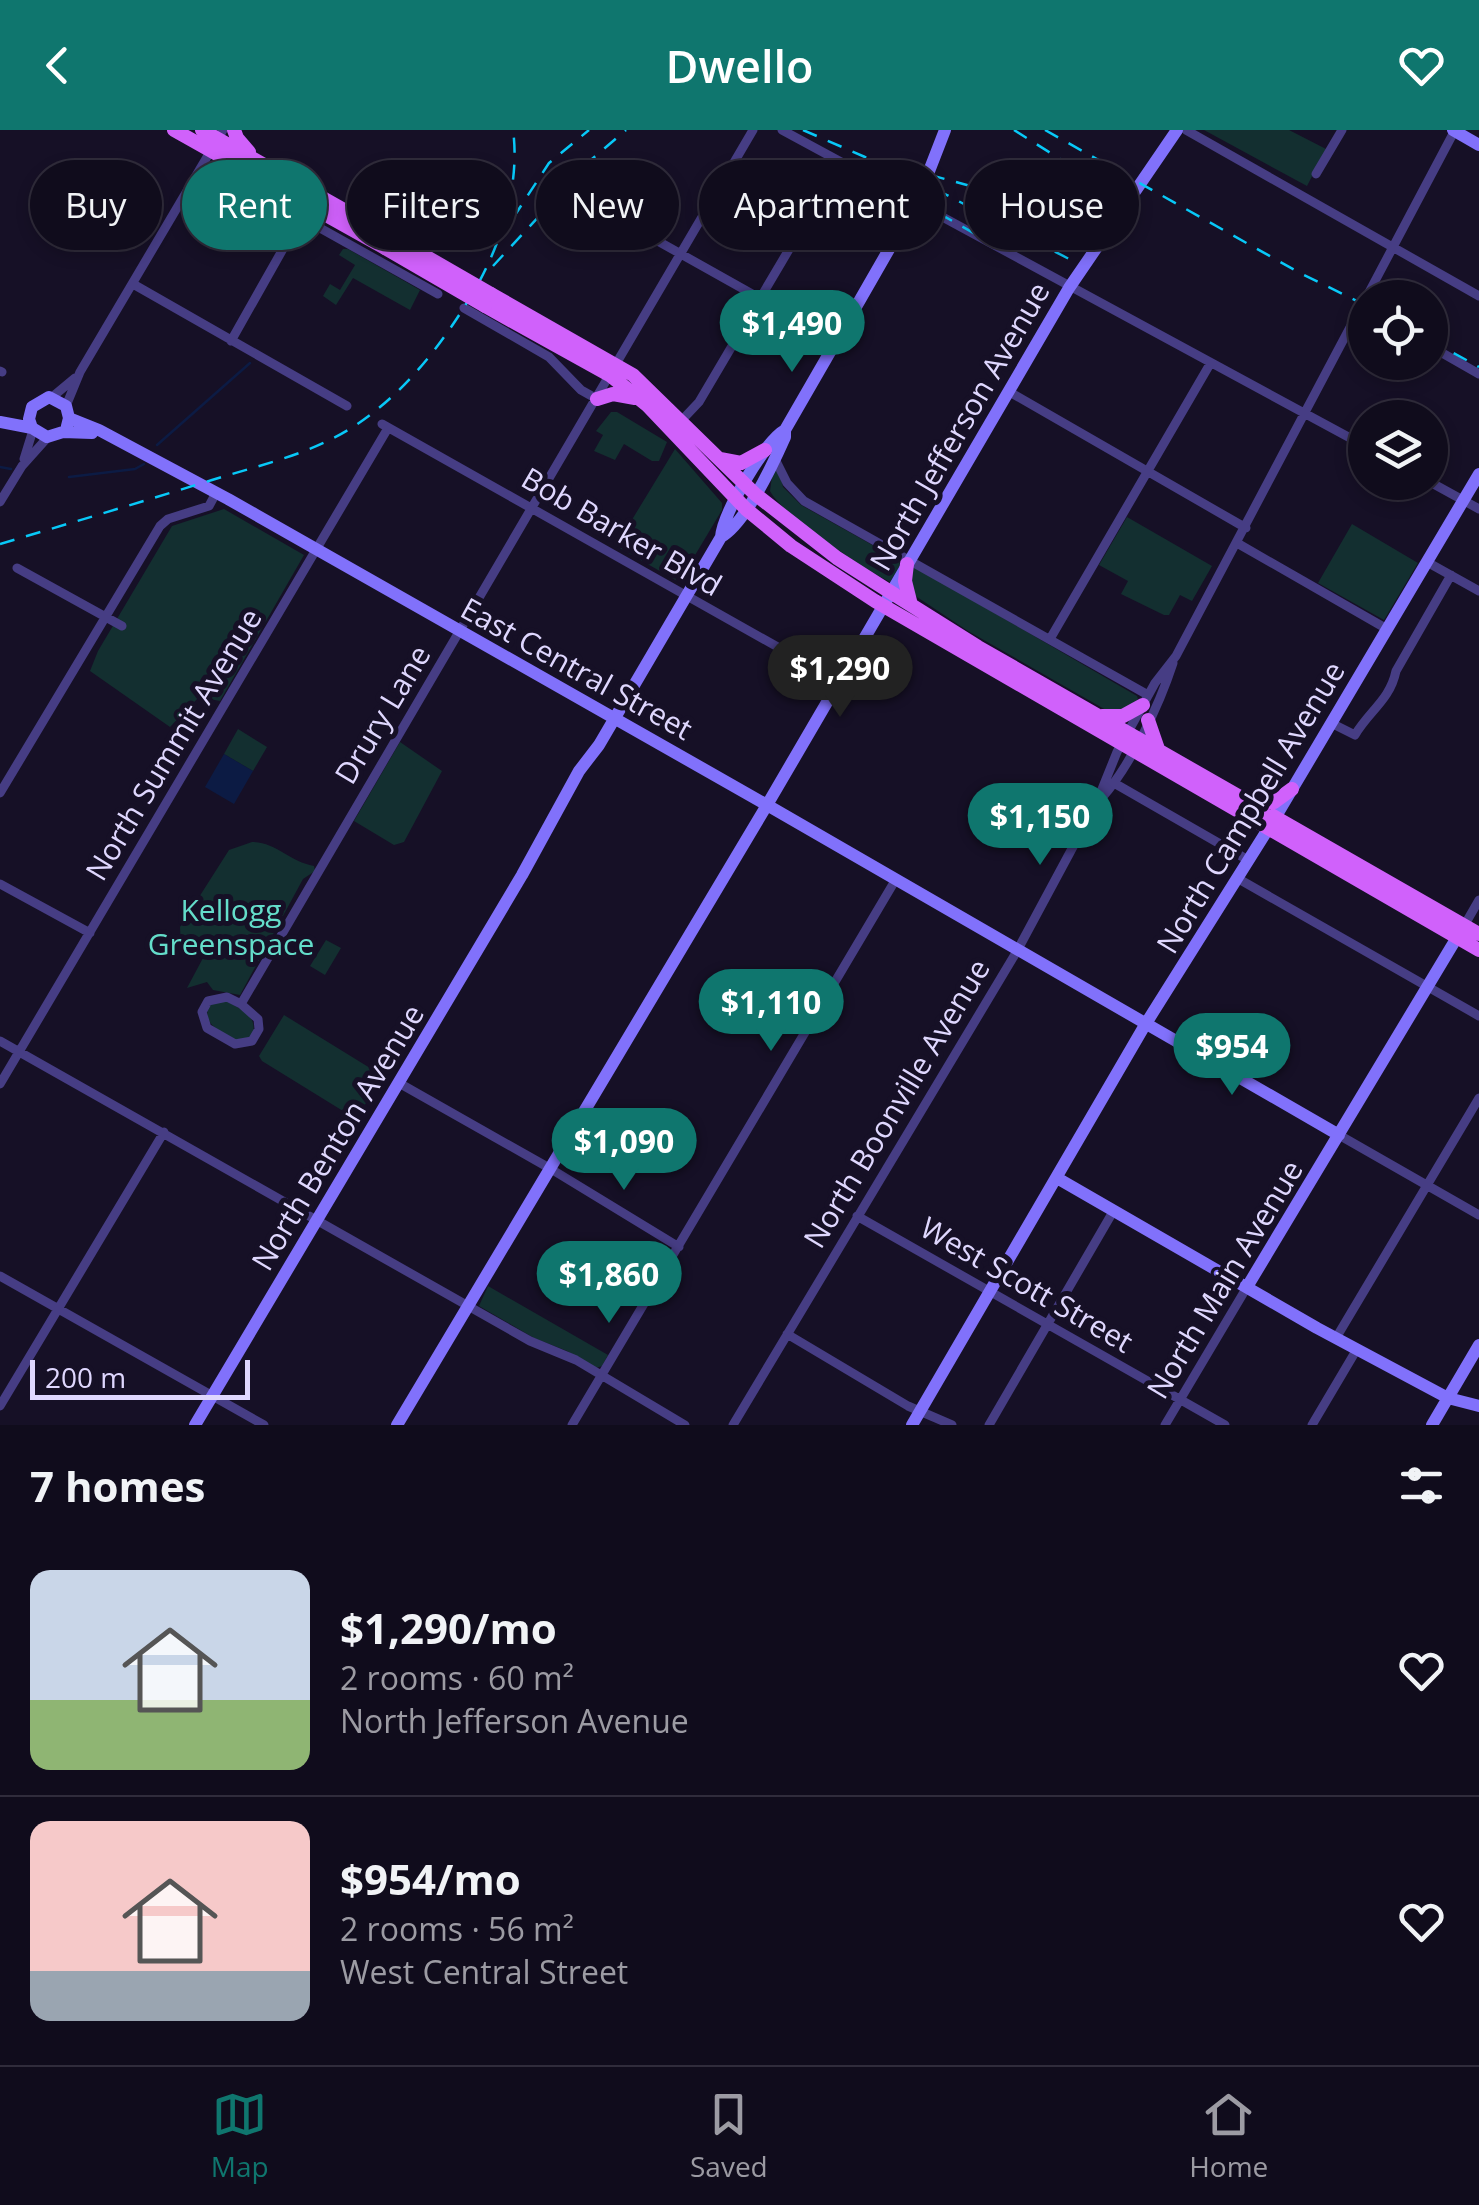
<!DOCTYPE html>
<meta charset="utf-8">
<style>
body{margin:0;font-family:"Open Sans",sans-serif;background:#1e1a29;color:#f1f3f6;height:100vh;display:flex;flex-direction:column;font-size:38px;white-space:nowrap}
*{box-sizing:border-box;margin:0}
p{font-size:32px;color:#9c9ba3}
.icon{flex:none;width:55px;height:55px;fill:none;stroke:currentColor;stroke-width:2;stroke-linecap:round;stroke-linejoin:round}
.map{position:relative;height:1295px;overflow:hidden}
.side{display:flex;flex-direction:column;background:#100c1c;flex:1}
.side>*{flex:none}
.guide{position:absolute;left:30px;top:30px;width:1420px;height:90px;display:flex;gap:20px}
.tools{position:absolute;left:1348px;top:150px;display:grid;gap:20px}
.tools a{display:grid;place-items:center;width:100px;height:100px;border-radius:50%;background:#100c1c;box-shadow:0 5px 15px #0003,0 0 0 2px #302c3b;font-size:50px}
.scale{position:absolute;left:30px;bottom:25px;width:220px;box-sizing:border-box;padding-left:10px;border:5px solid #dfd7fe;border-top:0;font-size:28px;line-height:35px;white-space:nowrap;color:#dfd7fe;-webkit-text-stroke:8px #161026;paint-order:stroke}
.price{position:absolute;translate:-50% -85px;padding:0 22px;border-radius:35px;background:#0f766e;color:#fff;font-size:32px;line-height:65px;filter:drop-shadow(0 2px 5px #0008)}
.price::after{content:'';position:absolute;left:50%;top:60px;width:30px;height:22px;margin-left:-15px;background:inherit;clip-path:polygon(0 0,100% 0,50% 100%)}
.price.active{background:#222;color:#fff}
ul{padding:0;list-style:none}
li{display:flex;align-items:center;gap:30px;height:250px;padding:0 30px}
li+li{border-top:2px solid #302c3b}
li span{display:grid;place-items:center;flex:none;width:280px;height:200px;border-radius:20px;color:#555}
li>.icon{margin-inline-start:auto}
span .icon{width:120px;height:120px;fill:#fffc;stroke-width:1}
li b{font-size:42px}
h2{display:flex;justify-content:space-between;align-items:center;height:120px;padding:0 30px;font-size:42px}
.chip{padding:0 35px;border-radius:45px;background:#100c1c;box-shadow:0 5px 15px #0003,0 0 0 2px #302c3b;font-size:35px;line-height:90px}
.chip.active{background:#0f766e;color:#fff}
header{display:flex;justify-content:space-between;align-items:center;height:130px;padding:0 30px;background:#0f766e;color:#fff;font-size:45px;font-weight:600}
.tabs{display:flex;justify-content:space-around;align-items:center;height:140px;border-top:2px solid #302c3b;background:#100c1c;font-size:28px;color:#9c9ba3}
.tabs a{display:grid;justify-items:center;gap:5px}
.tabs .active{color:#0f766e}
.map>svg:first-child{display:block}
</style>
<header><svg class="icon" aria-label="back" viewBox="0 0 24 24"><path d="M15 5l-7 7 7 7"/></svg>Dwello<svg class="icon" aria-label="heart" viewBox="0 0 24 24"><path d="M12 20l-8-8c-3-5 5-10 8-4 3-6 11-1 8 4z"/></svg></header>
<div class="map">
<svg width="1479" height="1295" viewBox="0 0 1479 1295">
<rect width="100%" height="100%" fill="#161026"/>
<path fill="#132f30" d="M 1204,0 L 1289,0 L 1326,19 L 1307,56 Z
M 343,119 L 348,119 L 420,160 L 410,180 L 353,148 L 336,175 L 323,166 L 330,154 L 340,160 L 355,135 L 339,125 Z
M 611,282 L 617,282 L 667,312 L 659,331 L 652,331 L 624,314 L 615,330 L 594,321 L 603,305 L 596,301 Z
M 675,319 L 722,373 L 722,380 L 679,452 L 616,416 Z
M 773,339 L 779,339 L 783,357 L 801,375 L 899,430 L 900,436 L 890,452 C 863,438 783,386 770,361 Z
M 224,379 L 304,425 L 220,571 L 199,567 L 170,597 L 90,541 L 98,521 L 172,396 Z
M 1127,387 L 1212,436 L 1192,471 L 1180,465 L 1169,485 L 1164,485 L 1121,464 L 1128,451 L 1099,435 Z
M 1352,394 L 1418,433 L 1384,490 L 1318,453 Z
M 914,436 L 1137,566 L 1138,569 L 1124,582 L 1106,580 L 968,501 L 914,465 L 910,444 Z
M 238,599 L 267,617 L 253,641 L 224,624 Z
M 400,612 L 442,641 L 404,712 L 394,715 L 354,691 Z
M 252,712 C 276,712 290,732 314,736 L 315,741 L 303,749 L 240,865 L 213,860 L 207,852 L 187,858 L 203,828 L 181,816 L 180,797 L 229,720 Z
M 326,810 L 341,818 L 325,845 L 310,836 Z
M 227,871 C 243,881 259,886 252,907 L 235,910 C 220,901 196,891 213,872 Z
M 284,885 L 383,946 L 356,989 L 262,931 L 259,926 Z
M 488,1156 L 608,1225 L 602,1236 L 596,1238 L 567,1221 L 534,1208 L 479,1176 Z"/>
<path fill="#0c1b44" d="M 224,624 L 253,641 L 234,674 L 205,657 Z"/>
<g fill="none" stroke-linecap="round" stroke-linejoin="round">
<path stroke="#0c1b44" stroke-width="2.5" d="M 157,315 L 250,233
M 0,337 L 11,339
M 69,347 L 135,339 L 144,334"/>
<path stroke="#463d84" stroke-width="9" d="M 782,0 L 1365,316
M 1186,0 L 1479,166
M 1316,44 L 1342,0
M 228,57 L 245,56 L 438,164
M 565,59 L 836,211
M 133,154 L 347,276
M 1366,168 L 1455,0
M 464,178 L 549,227 L 581,260 L 597,269
M 231,211 L 301,87
M 1430,216 L 1479,244
M 0,241 L 2,242
M 1008,261 L 1246,398
M 51,268 L 75,248
M 66,276 L 80,242 L 223,0
M 682,290 L 699,272 L 840,33
M 382,294 L 838,551
M 24,329 L 33,300
M 775,329 L 787,353 L 804,371 L 1148,565
M 1430,352 L 1479,379
M 0,372 L 22,336 L 48,307
M 1237,413 L 1387,499
M 1427,432 L 1479,461
M 17,438 L 122,496
M 1050,509 L 1210,234
M 1331,593 L 1355,605 C 1369,581 1390,570 1396,541 L 1451,445
M 1114,653 L 1248,730
M 0,663 L 160,396 L 168,389 L 209,376 L 216,363
M 1101,669 C 1131,635 1159,576 1173,533
M 1237,748 L 1479,886
M 0,754 L 90,803
M 1464,796 L 1479,770
M 241,874 L 258,889 L 259,899 L 252,911 L 235,914 L 207,898 L 202,882 L 208,871 L 227,867 L 241,874 L 753,0
M 0,911 L 530,1211 L 576,1230 L 685,1295
M 399,953 L 551,1039 L 679,1117
M 0,954 L 388,298
M 1339,1005 L 1479,1085
M 857,1086 L 1225,1295
M 0,1146 L 264,1295
M 787,1204 L 908,1276 L 952,1295
M 1336,1208 L 1479,968
M 0,1276 L 164,1002
M 572,1295 L 896,749
M 733,1295 L 1017,821 L 1096,674 L 1117,622 L 1155,553 L 1176,526 L 1365,169
M 989,1295 L 1114,1080
M 1165,1295 L 1247,1157
M 1312,1295 L 1357,1219"/>
<path stroke="#8171fb" stroke-width="12" d="M 1453,0 L 1479,15
M 69,288 L 99,300 L 228,369 L 767,675 L 1339,1005
M 0,292 L 32,298 L 47,307 L 63,302 L 92,303
M 32,298 L 29,289 L 32,277 L 49,267 L 66,276 L 69,288 L 67,296
M 721,407 C 723,383 765,311 785,300
M 1057,1048 L 1317,1198 L 1448,1268 L 1479,1276
M 1247,1157 L 1462,799
M 195,1295 L 522,745 L 579,641 L 599,615 L 721,407 C 746,393 773,334 785,307 L 785,300 L 845,196
M 397,1295 L 767,675 L 1069,158 L 1177,0
M 912,1295 L 1145,895 L 1275,688 L 1479,344
M 1432,1295 L 1479,1215"/>
<path stroke="#d061fb" stroke-width="14" d="M 174,0 L 385,118
M 202,0 L 392,107
M 234,0 L 237,8 L 249,22
M 491,164 L 633,245 L 755,364 L 837,428 L 884,458 L 978,517 L 1479,804
M 485,176 L 611,246 L 647,275 L 746,379 L 791,416 L 875,471 L 1479,820
M 597,269 L 613,264 L 635,268
M 720,329 L 741,333 L 765,320
M 907,434 L 905,451 L 911,475
M 1102,586 L 1123,586 L 1143,575
M 1148,590 L 1158,619
M 1252,673 L 1274,672 L 1292,659"/>
<path stroke="#08c9f8" stroke-width="2.5" stroke-dasharray="15 12" stroke-linecap="butt" d="M 803,0 L 865,27 L 992,62 L 1064,102
M 1014,0 L 1098,53
M 1045,0 L 1300,143 L 1365,175
M 845,30 L 993,114
M 909,52 L 941,62 L 1071,130
M 513,88 L 549,33 L 589,0
M 493,136 L 592,29 L 626,0
M 1430,210 L 1479,237
M 0,414 C 71,393 141,372 212,350 C 257,336 307,325 348,300 C 404,266 446,210 478,154 C 503,108 520,52 513,0"/>
<path stroke="#8171fb" stroke-width="12" d="M 845,196 L 919,67 L 945,0"/>
<path stroke="#d061fb" stroke-width="14" d="M 392,107 L 491,164
M 385,118 L 485,176"/>
</g>
<g text-anchor="middle" dominant-baseline="central" stroke-width="10" stroke-linejoin="round" paint-order="stroke">
<g font-size="30" fill="#dfd7fe" stroke="#161026">
<text transform="translate(959 296) rotate(-60)">North Jefferson Avenue</text>
<text transform="translate(622 401) rotate(30)">Bob Barker Blvd</text>
<text transform="translate(577 538) rotate(29)">East Central Street</text>
<text transform="translate(382 584) rotate(-59)">Drury Lane</text>
<text transform="translate(173 614) rotate(-59)">North Summit Avenue</text>
<text transform="translate(1250 677) rotate(-59)">North Campbell Avenue</text>
<text transform="translate(896 973) rotate(-59)">North Boonville Avenue</text>
<text transform="translate(337 1007) rotate(-59)">North Benton Avenue</text>
<text transform="translate(1224 1149) rotate(-59)">North Main Avenue</text>
<text transform="translate(1027 1154) rotate(30)">West Scott Street</text>
</g>
<g font-size="30" fill="#64ddca" stroke="#161026">
<text x="231" y="779">Kellogg<tspan x="231" dy="34">Greenspace</tspan></text>
</g>
</g>
</svg>
<div class="tools">
<a><svg class="icon" aria-label="locate" viewBox="0 0 24 24"><circle cx="12" cy="12" r="6"/><path d="M12 2v4M12 18v4M2 12h4M18 12h4"/></svg></a>
<a><svg class="icon" aria-label="layers" viewBox="0 0 24 24"><path d="M12 4l9 5-9 5-9-5zM3 14l9 5 9-5"/></svg></a>
</div>
<div class="scale">200 m</div>
<b class="price" style="left:792px;top:245px">$1,490</b>
<b class="price active" style="left:840px;top:590px">$1,290</b>
<b class="price" style="left:1040px;top:738px">$1,150</b>
<b class="price" style="left:771px;top:924px">$1,110</b>
<b class="price" style="left:1232px;top:968px">$954</b>
<b class="price" style="left:624px;top:1063px">$1,090</b>
<b class="price" style="left:609px;top:1196px">$1,860</b>
<div class="guide">
<a class="chip">Buy</a>
<a class="chip active">Rent</a>
<a class="chip">Filters</a>
<a class="chip">New</a>
<a class="chip">Apartment</a>
<a class="chip">House</a>
</div>
</div>
<section class="side">
<h2>7 homes<svg class="icon" aria-label="filters" viewBox="0 0 24 24"><path d="M4 7h16M4 17h16"/><circle cx="9" cy="7" r="2"/><circle cx="15" cy="17" r="2"/></svg></h2>
<ul>
<li><span style="background:linear-gradient(#c9d6e8 65%,#8fb573 0)"><svg class="icon" aria-label="home" viewBox="0 0 24 24"><path d="M3 11l9-7 9 7M6 9v11h12V9"/></svg></span><div><b>$1,290/mo</b><p>2 rooms · 60 m²</p><p>North Jefferson Avenue</p></div><svg class="icon" aria-label="heart" viewBox="0 0 24 24"><path d="M12 20l-8-8c-3-5 5-10 8-4 3-6 11-1 8 4z"/></svg></li>
<li><span style="background:linear-gradient(#f6c9c9 75%,#9aa5b1 0)"><svg class="icon" aria-label="home" viewBox="0 0 24 24"><path d="M3 11l9-7 9 7M6 9v11h12V9"/></svg></span><div><b>$954/mo</b><p>2 rooms · 56 m²</p><p>West Central Street</p></div><svg class="icon" aria-label="heart" viewBox="0 0 24 24"><path d="M12 20l-8-8c-3-5 5-10 8-4 3-6 11-1 8 4z"/></svg></li>
</ul>
</section>
<nav class="tabs">
<a class="active"><svg class="icon" aria-label="map" viewBox="0 0 24 24"><path d="M3 6l6-2 6 2 6-2v14l-6 2-6-2-6 2zM9 4v14M15 6v14"/></svg>Map</a>
<a><svg class="icon" aria-label="saved" viewBox="0 0 24 24"><path d="M7 4h10v16l-5-4-5 4z"/></svg>Saved</a>
<a><svg class="icon" aria-label="home" viewBox="0 0 24 24"><path d="M3 11l9-7 9 7M6 9v11h12V9"/></svg>Home</a>
</nav>
